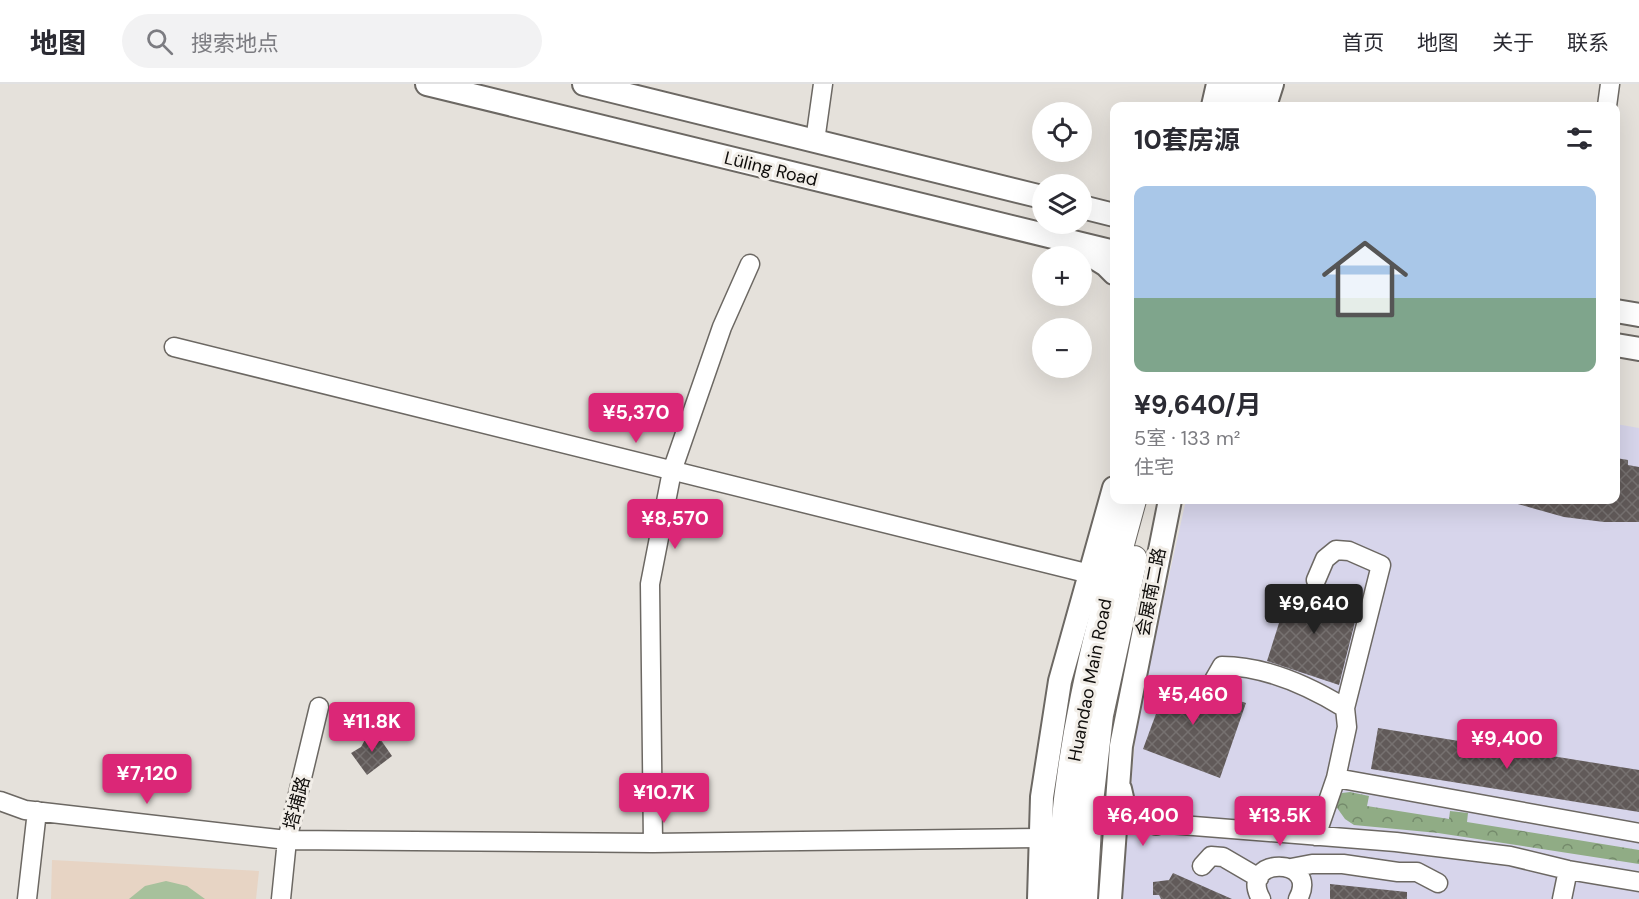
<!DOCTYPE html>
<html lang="zh">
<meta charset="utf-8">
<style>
body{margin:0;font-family:"DM Sans","Noto Sans SC",sans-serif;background:#f2f2f3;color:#2b2b33;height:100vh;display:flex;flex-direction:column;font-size:22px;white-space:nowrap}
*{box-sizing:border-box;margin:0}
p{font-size:20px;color:#7c7c81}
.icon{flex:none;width:33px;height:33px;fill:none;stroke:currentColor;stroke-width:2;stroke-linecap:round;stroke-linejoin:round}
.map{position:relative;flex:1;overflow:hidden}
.drawer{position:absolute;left:1110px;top:18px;width:510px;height:402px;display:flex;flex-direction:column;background:#fff;border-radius:12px;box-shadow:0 6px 24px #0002}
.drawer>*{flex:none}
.buttons{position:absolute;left:1032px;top:18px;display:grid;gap:12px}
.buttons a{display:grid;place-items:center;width:60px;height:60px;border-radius:50%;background:#fff;box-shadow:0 6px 24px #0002;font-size:30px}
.price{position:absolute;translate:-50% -51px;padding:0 14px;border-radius:6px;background:#db2777;color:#fff;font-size:20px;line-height:39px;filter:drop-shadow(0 2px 3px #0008)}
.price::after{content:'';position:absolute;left:50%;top:36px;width:18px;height:14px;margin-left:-9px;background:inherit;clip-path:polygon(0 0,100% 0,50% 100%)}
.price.current{background:#222;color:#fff}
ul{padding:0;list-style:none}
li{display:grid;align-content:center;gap:12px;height:318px;padding:0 24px}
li+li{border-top:2px solid #e1e1e2}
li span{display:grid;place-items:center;height:186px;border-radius:12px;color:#555}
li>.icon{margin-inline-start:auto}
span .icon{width:108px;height:108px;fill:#fffc;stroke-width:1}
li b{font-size:26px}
h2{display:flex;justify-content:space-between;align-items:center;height:72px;padding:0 24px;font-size:26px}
header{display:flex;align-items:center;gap:36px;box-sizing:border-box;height:84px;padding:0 30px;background:#fff;border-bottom:2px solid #e1e1e2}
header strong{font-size:28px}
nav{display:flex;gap:33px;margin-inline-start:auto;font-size:21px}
.search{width:420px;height:54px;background:#f2f2f3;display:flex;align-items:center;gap:15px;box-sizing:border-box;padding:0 21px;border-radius:33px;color:#7c7c81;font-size:22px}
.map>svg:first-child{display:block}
</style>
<header>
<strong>地图</strong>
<div class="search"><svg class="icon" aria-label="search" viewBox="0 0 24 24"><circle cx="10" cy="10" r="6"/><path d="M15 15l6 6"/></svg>搜索地点</div>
<nav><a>首页</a><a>地图</a><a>关于</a><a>联系</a></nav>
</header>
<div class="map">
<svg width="1639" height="815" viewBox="0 0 1639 815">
<defs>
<pattern id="forest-crowns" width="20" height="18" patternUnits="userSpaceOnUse" patternTransform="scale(1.5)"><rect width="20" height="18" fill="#90ac85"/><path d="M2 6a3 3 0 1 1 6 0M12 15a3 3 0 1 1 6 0" fill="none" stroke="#748a6b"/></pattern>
<pattern id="building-cross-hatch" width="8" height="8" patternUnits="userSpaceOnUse" patternTransform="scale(1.5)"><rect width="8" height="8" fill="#615a59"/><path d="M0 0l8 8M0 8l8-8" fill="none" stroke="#767170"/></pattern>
</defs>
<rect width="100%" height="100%" fill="#e5e1db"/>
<path fill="#d7d5eb" d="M 1616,340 L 1639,344 L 1639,815 L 1121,815 L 1137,635 L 1186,416 L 1616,416 Z"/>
<path fill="#e7d4c4" d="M 52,776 L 259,787 L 256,815 L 51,815 Z"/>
<path fill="url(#forest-crowns)" d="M 1350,708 L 1369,712 L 1367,722 L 1449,735 L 1450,727 L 1468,729 L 1467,738 L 1639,766 L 1639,780 L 1438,749 L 1354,741 L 1345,735 L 1335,721 L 1342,709 Z"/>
<path fill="#a7c19c" d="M 166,797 L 187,802 L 205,815 L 129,815 L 145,802 Z"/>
<path fill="url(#building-cross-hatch)" d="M 1616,374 L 1628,376 L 1628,381 L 1639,383 L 1639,438 L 1604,438 L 1564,433 L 1514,419 L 1514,416 L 1616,416 Z
M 1291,501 L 1359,522 L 1339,601 L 1267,577 Z
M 1169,593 L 1199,603 L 1205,613 L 1211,614 L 1219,610 L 1246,619 L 1220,694 L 1143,665 L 1160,619 L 1152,619 L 1148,605 L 1166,603 Z
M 372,643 L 392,672 L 367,691 L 351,669 L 361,663 Z
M 1378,644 L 1639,686 L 1639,728 L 1371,685 Z
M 1173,789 L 1232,815 L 1161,815 L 1159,811 L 1153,811 L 1153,798 L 1169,796 Z
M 1330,800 L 1407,808 L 1407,815 L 1330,815 Z"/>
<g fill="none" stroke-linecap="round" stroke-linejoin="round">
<g stroke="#6c6863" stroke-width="21">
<path id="minor" d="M 1607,22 L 1610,0
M 815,57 L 823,0
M 174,263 L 1090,490
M 1316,496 L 1325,475 L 1336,466 L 1349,467 L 1381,481 L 1345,624
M 1210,603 L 1222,582 C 1266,582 1309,602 1345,624 L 1347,643 L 1336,694
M 0,717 L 25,726 L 287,756 L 653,759 L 1041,754
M 1156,739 L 1396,758 L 1510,772 L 1568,786 L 1639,798
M 1316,752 L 1336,694 L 1639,749
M 653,759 L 650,500 L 672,387 L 722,243 L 750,180
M 1202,782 L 1211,772 L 1223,773 L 1259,794
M 1291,784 L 1312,780 L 1343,780 L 1398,788 L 1417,788 L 1438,799
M 27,815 L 37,727
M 281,815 L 287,756 L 319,623
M 1261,815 C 1237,772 1321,772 1298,815
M 1562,815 L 1568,786"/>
</g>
<g stroke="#6c6863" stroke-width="26">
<path id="major" d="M 427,0 L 1114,168
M 584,0 L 1042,113
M 1213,22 L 1218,0
M 1265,22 L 1272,0
M 1082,123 L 1114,131
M 1082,166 L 1106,181 L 1114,189
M 1616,227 L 1639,231
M 1616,261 L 1639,265
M 1120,705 L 1125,727 L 1156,739
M 1039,815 L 1042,713 L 1060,597 L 1114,404
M 1110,815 L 1121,662 L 1170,416"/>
</g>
<g stroke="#6c6863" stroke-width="28">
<path id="highway" d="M 1229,22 L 1235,0
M 1248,22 L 1254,0
M 1060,815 C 1062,679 1097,546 1133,416
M 1084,815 L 1089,727 L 1100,631 L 1134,475"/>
</g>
<use href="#minor" stroke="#fff" stroke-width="18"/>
<use href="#major" stroke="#fff" stroke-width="22"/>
<use href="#highway" stroke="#fff" stroke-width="26"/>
</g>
<g text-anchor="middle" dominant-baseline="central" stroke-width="6" stroke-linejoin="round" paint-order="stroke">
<g font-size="18" fill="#0f0d0b" stroke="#f2eee8">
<text transform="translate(771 85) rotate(14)">Lüling Road</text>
<text transform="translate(1151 508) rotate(-79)">会展南二路</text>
<text transform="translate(1090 596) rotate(-79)">Huandao Main Road</text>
<text transform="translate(297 719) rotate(-75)">塔埔路</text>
</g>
</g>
</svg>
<div class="buttons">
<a><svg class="icon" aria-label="locate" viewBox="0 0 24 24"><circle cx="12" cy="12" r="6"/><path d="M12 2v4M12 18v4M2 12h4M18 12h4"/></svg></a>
<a><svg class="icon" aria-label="layers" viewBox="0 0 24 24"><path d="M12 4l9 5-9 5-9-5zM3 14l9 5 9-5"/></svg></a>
<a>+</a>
<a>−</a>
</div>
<b class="price" style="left:636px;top:360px">¥5,370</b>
<b class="price" style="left:675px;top:466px">¥8,570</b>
<b class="price current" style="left:1314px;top:551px">¥9,640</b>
<b class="price" style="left:1193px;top:642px">¥5,460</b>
<b class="price" style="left:372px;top:669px">¥11.8K</b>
<b class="price" style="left:1507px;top:686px">¥9,400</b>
<b class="price" style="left:147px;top:721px">¥7,120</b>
<b class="price" style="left:664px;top:740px">¥10.7K</b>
<b class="price" style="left:1143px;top:763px">¥6,400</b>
<b class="price" style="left:1280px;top:763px">¥13.5K</b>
<section class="drawer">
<h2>10套房源<svg class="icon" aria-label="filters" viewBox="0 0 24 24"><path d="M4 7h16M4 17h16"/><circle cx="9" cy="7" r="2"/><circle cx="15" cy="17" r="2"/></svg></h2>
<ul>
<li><span style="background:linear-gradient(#a9c7e8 60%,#7fa58c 0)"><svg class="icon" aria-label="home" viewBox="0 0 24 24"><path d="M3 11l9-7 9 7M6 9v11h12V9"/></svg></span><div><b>¥9,640/月</b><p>5室 · 133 m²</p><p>住宅</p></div></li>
</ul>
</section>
</div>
